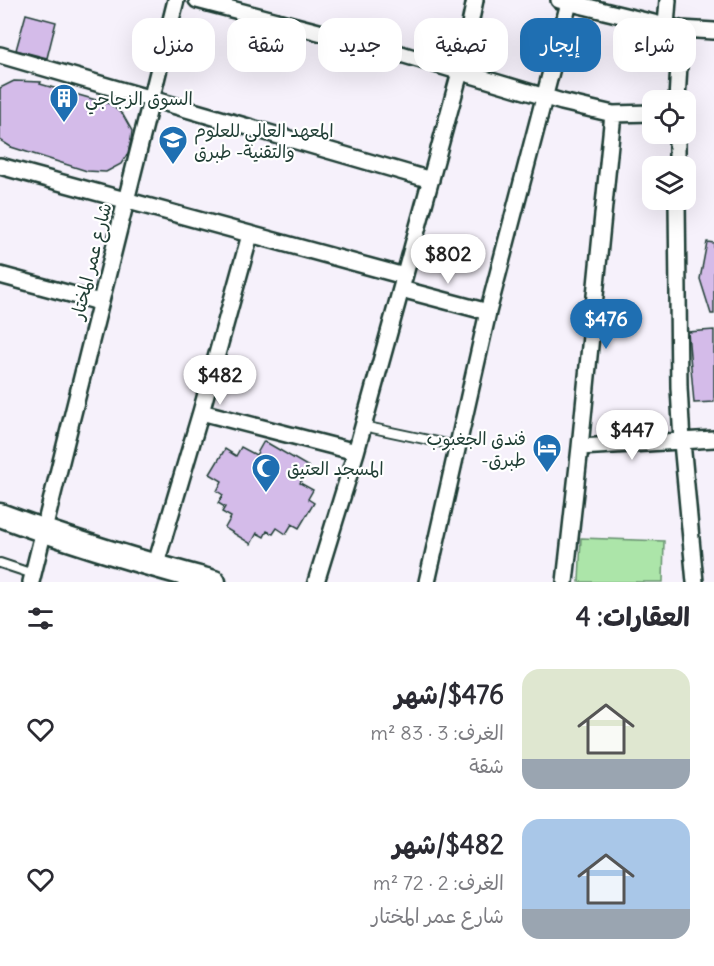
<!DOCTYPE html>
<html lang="ar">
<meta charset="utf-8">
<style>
body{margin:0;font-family:Delius,"Playpen Sans Arabic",sans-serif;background:#f2f2f3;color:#2b2b33;direction:rtl;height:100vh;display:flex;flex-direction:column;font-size:22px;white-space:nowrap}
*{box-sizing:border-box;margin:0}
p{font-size:20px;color:#7c7c81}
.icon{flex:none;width:33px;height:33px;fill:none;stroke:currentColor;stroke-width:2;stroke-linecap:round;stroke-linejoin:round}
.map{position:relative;height:582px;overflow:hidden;direction:ltr}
.side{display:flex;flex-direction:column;background:#fff;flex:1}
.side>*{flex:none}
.hud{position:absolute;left:18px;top:18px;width:678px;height:54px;direction:rtl;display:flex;gap:12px}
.buttons{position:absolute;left:642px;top:90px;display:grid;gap:12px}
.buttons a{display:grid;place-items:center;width:54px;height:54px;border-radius:12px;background:#fff;box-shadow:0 6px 24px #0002;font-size:30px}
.price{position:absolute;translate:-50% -51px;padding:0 14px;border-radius:21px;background:#fff;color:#222;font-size:20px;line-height:39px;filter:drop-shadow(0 2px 3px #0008)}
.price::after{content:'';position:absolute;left:50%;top:36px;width:18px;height:14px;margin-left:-9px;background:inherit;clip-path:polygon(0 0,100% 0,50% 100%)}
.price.selected{background:#1f6fb2;color:#fff}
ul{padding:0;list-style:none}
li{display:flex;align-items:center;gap:18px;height:150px;padding:0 24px}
li span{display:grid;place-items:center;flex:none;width:168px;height:120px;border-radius:18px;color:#555}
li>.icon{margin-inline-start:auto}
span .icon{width:72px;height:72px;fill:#fffc;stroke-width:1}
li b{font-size:26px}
h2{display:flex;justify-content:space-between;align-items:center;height:72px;padding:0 24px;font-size:26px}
.chip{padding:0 21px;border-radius:18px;background:#fff;box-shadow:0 6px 24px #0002;font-size:21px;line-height:54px}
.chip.selected{background:#1f6fb2;color:#fff}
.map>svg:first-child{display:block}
</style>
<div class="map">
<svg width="714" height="582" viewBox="0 0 714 582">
<rect width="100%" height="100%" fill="#f6f1fb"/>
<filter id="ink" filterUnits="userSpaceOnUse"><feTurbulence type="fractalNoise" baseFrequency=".0167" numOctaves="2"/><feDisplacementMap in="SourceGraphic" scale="12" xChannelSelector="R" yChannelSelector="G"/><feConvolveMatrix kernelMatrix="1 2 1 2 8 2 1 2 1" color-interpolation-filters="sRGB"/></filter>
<g filter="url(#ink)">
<path fill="#ace5a9" stroke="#66916e" stroke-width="1.5" d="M 581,538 L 664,541 L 663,582 L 579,582 Z"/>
<path fill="#d4bbe9" stroke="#1f3d34" stroke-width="1.5" d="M 26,14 L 56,22 L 47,58 L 16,50 Z
M 14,81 L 41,82 L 40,84 L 110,104 L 123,115 L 132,131 L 131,140 L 128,153 L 121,164 L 106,172 L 87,171 L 11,147 L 0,140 L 0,88 Z
M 707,242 L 714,243 L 714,314 L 711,314 L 700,279 Z
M 714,330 L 714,402 L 694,403 L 688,332 Z
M 264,441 L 309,467 L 300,483 L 313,490 L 308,499 L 314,503 L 299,528 L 292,524 L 286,534 L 277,528 L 273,534 L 267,531 L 264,537 L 257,533 L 251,544 L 225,528 L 231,517 L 222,512 L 225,507 L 218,503 L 223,495 L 217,491 L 222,481 L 210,474 L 225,449 L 236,456 L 241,447 L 256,455 Z"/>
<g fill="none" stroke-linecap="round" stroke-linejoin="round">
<g stroke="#1f3d34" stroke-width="12">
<path id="lane" d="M 363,426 L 457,446
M 0,563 L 33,574"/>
</g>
<g stroke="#1f3d34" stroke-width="20">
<path id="street" d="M 197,0 L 391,51 L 562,102 L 613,114 L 652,113
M 559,0 L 666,26 L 681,29 L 714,31
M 666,26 L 668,0
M 0,55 L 431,180
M 677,100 L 681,29
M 677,134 L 677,166
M 0,166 L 404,276
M 677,200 L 679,387 L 682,442 L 695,582
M 0,275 L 100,302
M 401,289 L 488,312
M 201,412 L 356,452
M 580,447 L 714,439
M 155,567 L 201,412 L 250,235
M 31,582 L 176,0
M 316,582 L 356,452 L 401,289 L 460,72 L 475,0
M 427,582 L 488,312 L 569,3
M 565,582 L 580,447 L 613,114"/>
</g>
<g stroke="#1f3d34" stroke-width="27">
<path id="secondary" d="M 0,515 C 70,541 142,563 214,582"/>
</g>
<use href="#lane" stroke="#fff" stroke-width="8"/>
<use href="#street" stroke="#fff" stroke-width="15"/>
<use href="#secondary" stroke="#fff" stroke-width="22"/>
</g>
</g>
<defs>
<g id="building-pin" transform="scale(1.5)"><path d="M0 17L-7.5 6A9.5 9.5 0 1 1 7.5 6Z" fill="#1f6fb2" stroke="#fff"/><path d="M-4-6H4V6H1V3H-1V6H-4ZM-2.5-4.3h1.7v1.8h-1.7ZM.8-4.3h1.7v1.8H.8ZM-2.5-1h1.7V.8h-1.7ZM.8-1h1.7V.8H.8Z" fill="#fff"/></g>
<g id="university-pin" transform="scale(1.5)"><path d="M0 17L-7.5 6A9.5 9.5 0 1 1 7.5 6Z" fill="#1f6fb2" stroke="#fff"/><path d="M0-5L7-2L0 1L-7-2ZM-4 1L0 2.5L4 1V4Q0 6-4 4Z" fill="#fff"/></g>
<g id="hotel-pin" transform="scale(1.5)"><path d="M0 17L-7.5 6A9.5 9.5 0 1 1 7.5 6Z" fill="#1f6fb2" stroke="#fff"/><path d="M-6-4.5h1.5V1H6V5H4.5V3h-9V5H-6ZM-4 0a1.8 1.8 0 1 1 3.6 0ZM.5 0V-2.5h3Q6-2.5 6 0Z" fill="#fff"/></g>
<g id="mosque-pin" transform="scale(1.5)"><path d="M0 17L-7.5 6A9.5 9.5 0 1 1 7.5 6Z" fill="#1f6fb2" stroke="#fff"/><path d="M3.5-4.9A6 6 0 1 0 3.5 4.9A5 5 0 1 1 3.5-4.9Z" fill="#fff"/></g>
</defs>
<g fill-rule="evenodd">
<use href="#building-pin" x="64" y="98"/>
<use href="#university-pin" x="173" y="140"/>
<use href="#hotel-pin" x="547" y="448"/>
<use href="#mosque-pin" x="266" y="468"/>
</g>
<g text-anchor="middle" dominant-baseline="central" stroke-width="4.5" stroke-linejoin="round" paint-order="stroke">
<g font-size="18" fill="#1f3d34" stroke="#fff" text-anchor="start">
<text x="85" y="98">السوق الزجاجي</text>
<text x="194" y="130">المعهد العالي للعلوم<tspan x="194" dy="21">والتقنية- طبرق</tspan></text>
<text x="526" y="438" text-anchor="end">فندق الجغبوب<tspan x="526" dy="21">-طبرق</tspan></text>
<text x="287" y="468">المسجد العتيق</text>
</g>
<g font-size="18" fill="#1f3d34" stroke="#fff">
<text transform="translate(91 261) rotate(-76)">شارع عمر المختار</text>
</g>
</g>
</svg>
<div class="buttons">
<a><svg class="icon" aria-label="locate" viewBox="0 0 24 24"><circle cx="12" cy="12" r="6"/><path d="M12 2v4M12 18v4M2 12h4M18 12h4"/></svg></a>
<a><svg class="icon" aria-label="layers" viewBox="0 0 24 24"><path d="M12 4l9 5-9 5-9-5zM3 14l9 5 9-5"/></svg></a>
</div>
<b class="price" style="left:448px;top:285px">$802</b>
<b class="price selected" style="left:606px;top:350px">$476</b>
<b class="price" style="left:220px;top:406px">$482</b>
<b class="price" style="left:632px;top:461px">$447</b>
<div class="hud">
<a class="chip">شراء</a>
<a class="chip selected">إيجار</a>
<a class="chip">تصفية</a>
<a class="chip">جديد</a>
<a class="chip">شقة</a>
<a class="chip">منزل</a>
</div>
</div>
<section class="side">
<h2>العقارات: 4<svg class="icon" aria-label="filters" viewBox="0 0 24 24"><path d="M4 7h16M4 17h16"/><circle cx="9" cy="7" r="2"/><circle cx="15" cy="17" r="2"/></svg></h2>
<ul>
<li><span style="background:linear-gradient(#dfe7d0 75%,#9aa5b1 0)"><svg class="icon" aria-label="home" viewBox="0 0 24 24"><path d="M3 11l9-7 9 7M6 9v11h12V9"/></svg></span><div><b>$476/شهر</b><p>الغرف: 3 · 83 m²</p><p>شقة</p></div><svg class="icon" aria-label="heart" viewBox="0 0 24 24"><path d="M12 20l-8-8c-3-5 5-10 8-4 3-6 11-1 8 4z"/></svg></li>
<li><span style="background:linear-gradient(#a9c7e8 75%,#9aa5b1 0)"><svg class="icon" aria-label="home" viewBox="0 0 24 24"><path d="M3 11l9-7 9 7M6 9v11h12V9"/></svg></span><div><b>$482/شهر</b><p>الغرف: 2 · 72 m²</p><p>شارع عمر المختار</p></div><svg class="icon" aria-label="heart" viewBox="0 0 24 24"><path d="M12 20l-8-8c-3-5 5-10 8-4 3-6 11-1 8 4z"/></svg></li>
</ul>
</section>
